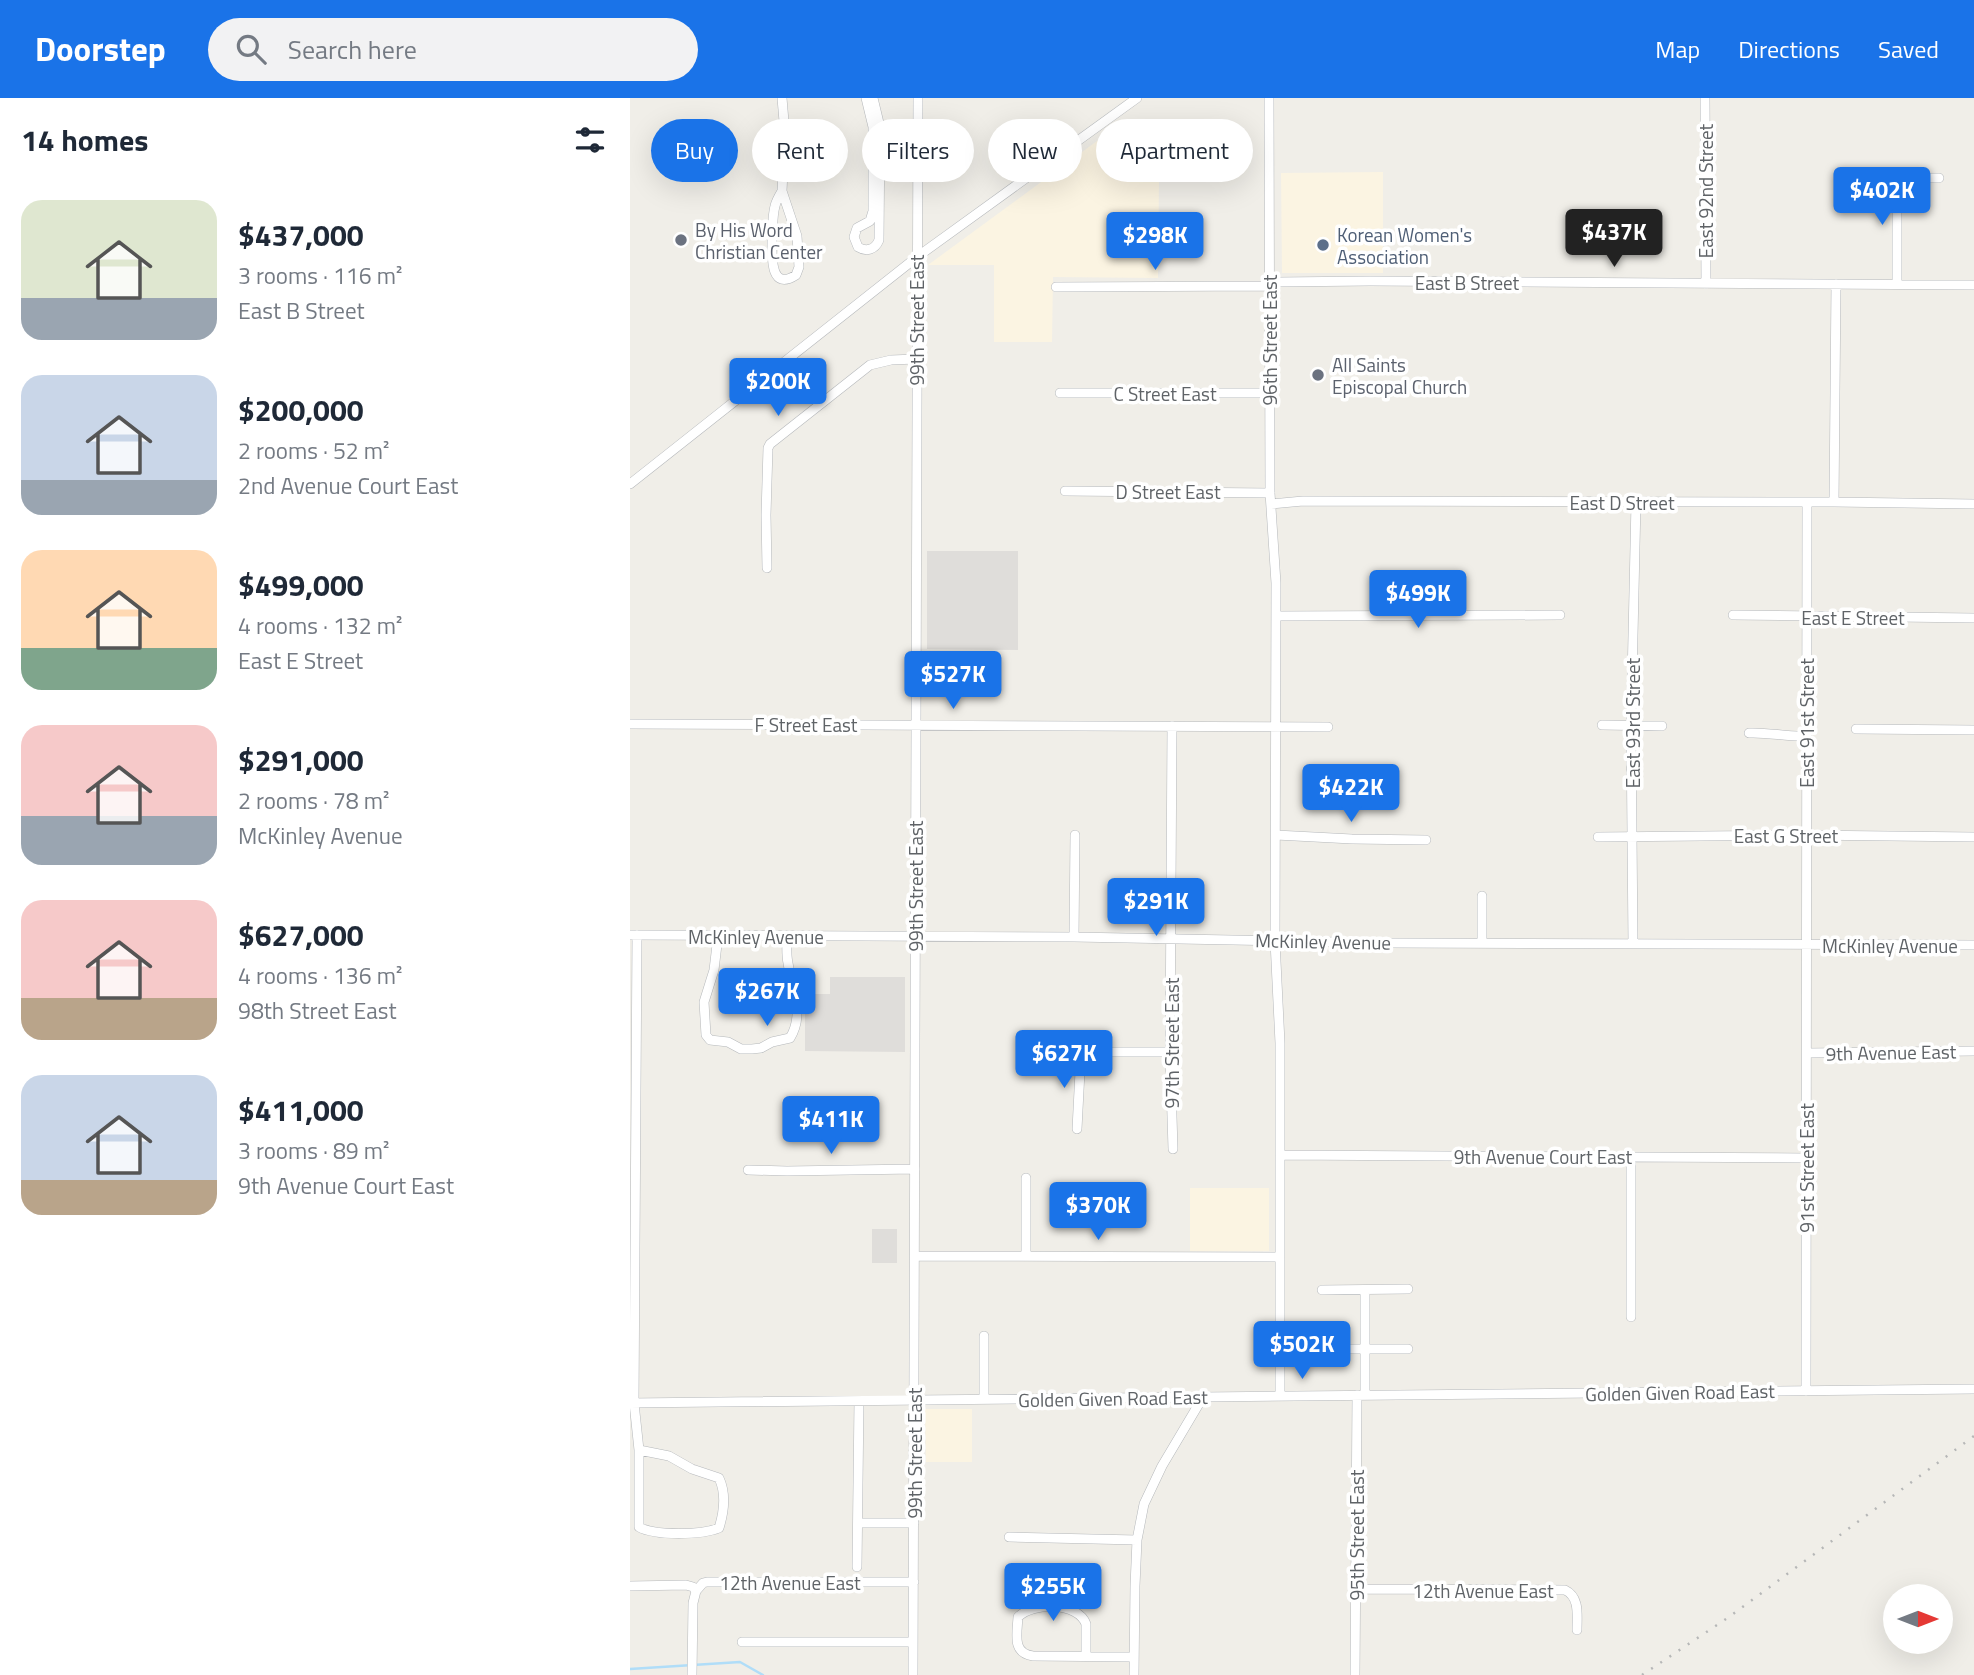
<!DOCTYPE html>
<meta charset="utf-8">
<style>
body{margin:0;font-family:"Titillium Web",sans-serif;background:#f2f2f3;color:#1f2937;height:100vh;display:flex;flex-direction:column;font-size:26px;white-space:nowrap}
*{box-sizing:border-box;margin:0}
p{font-size:23px;color:#747a83}
.icon{flex:none;width:38px;height:38px;fill:none;stroke:currentColor;stroke-width:2;stroke-linecap:round;stroke-linejoin:round}
.map{position:relative;flex:1;overflow:hidden}
.panel{display:flex;flex-direction:column;background:#fff;width:630px}
.panel>*{flex:none}
.hud{position:absolute;left:21px;top:21px;width:665px;height:63px;display:flex;gap:14px}
.needle{width:46px;rotate:90deg}
.tools{position:absolute;left:1253px;top:1486px;display:grid;gap:14px}
.tools a{display:grid;place-items:center;width:70px;height:70px;border-radius:50%;background:#fff;box-shadow:0 7px 28px #0002;font-size:35px}
.price{position:absolute;translate:-50% -60px;padding:0 16px;border-radius:7px;background:#1a73e8;color:#fff;font-size:23px;line-height:46px;filter:drop-shadow(0 2px 4px #0008)}
.price::after{content:'';position:absolute;left:50%;top:42px;width:21px;height:16px;margin-left:-10px;background:inherit;clip-path:polygon(0 0,100% 0,50% 100%)}
.price.on{background:#222;color:#fff}
ul{padding:0;list-style:none}
li{display:flex;align-items:center;gap:21px;height:175px;padding:0 21px}
li span{display:grid;place-items:center;flex:none;width:196px;height:140px;border-radius:21px;color:#555}
li>.icon{margin-inline-start:auto}
span .icon{width:84px;height:84px;fill:#fffc;stroke-width:1}
li b{font-size:30px}
h2{display:flex;justify-content:space-between;align-items:center;height:84px;padding:0 21px;font-size:30px}
.pill{padding:0 24px;border-radius:32px;background:#fff;box-shadow:0 7px 28px #0002;font-size:24px;line-height:63px}
.pill.on{background:#1a73e8;color:#fff}
header{display:flex;align-items:center;gap:42px;box-sizing:border-box;height:98px;padding:0 35px;background:#1a73e8;color:#fff}
header strong{font-size:33px}
nav{display:flex;gap:38px;margin-inline-start:auto;font-size:24px}
.search{width:490px;height:63px;background:#f2f2f3;display:flex;align-items:center;gap:18px;box-sizing:border-box;padding:0 24px;border-radius:38px;color:#747a83;font-size:26px}
main{display:flex;flex:1;min-height:0}
.map>svg:first-child{display:block}
</style>
<header>
<strong>Doorstep</strong>
<div class="search"><svg class="icon" aria-label="search" viewBox="0 0 24 24"><circle cx="10" cy="10" r="6"/><path d="M15 15l6 6"/></svg>Search here</div>
<nav><a>Map</a><a>Directions</a><a>Saved</a></nav>
</header>
<main>
<section class="panel">
<h2>14 homes<svg class="icon" aria-label="filters" viewBox="0 0 24 24"><path d="M4 7h16M4 17h16"/><circle cx="9" cy="7" r="2"/><circle cx="15" cy="17" r="2"/></svg></h2>
<ul>
<li><span style="background:linear-gradient(#dfe7d0 70%,#9aa5b1 0)"><svg class="icon" aria-label="home" viewBox="0 0 24 24"><path d="M3 11l9-7 9 7M6 9v11h12V9"/></svg></span><div><b>$437,000</b><p>3 rooms · 116 m²</p><p>East B Street</p></div></li>
<li><span style="background:linear-gradient(#c9d6e8 75%,#9aa5b1 0)"><svg class="icon" aria-label="home" viewBox="0 0 24 24"><path d="M3 11l9-7 9 7M6 9v11h12V9"/></svg></span><div><b>$200,000</b><p>2 rooms · 52 m²</p><p>2nd Avenue Court East</p></div></li>
<li><span style="background:linear-gradient(#ffd9b3 70%,#7fa58c 0)"><svg class="icon" aria-label="home" viewBox="0 0 24 24"><path d="M3 11l9-7 9 7M6 9v11h12V9"/></svg></span><div><b>$499,000</b><p>4 rooms · 132 m²</p><p>East E Street</p></div></li>
<li><span style="background:linear-gradient(#f6c9c9 65%,#9aa5b1 0)"><svg class="icon" aria-label="home" viewBox="0 0 24 24"><path d="M3 11l9-7 9 7M6 9v11h12V9"/></svg></span><div><b>$291,000</b><p>2 rooms · 78 m²</p><p>McKinley Avenue</p></div></li>
<li><span style="background:linear-gradient(#f6c9c9 70%,#b9a48a 0)"><svg class="icon" aria-label="home" viewBox="0 0 24 24"><path d="M3 11l9-7 9 7M6 9v11h12V9"/></svg></span><div><b>$627,000</b><p>4 rooms · 136 m²</p><p>98th Street East</p></div></li>
<li><span style="background:linear-gradient(#c9d6e8 75%,#b9a48a 0)"><svg class="icon" aria-label="home" viewBox="0 0 24 24"><path d="M3 11l9-7 9 7M6 9v11h12V9"/></svg></span><div><b>$411,000</b><p>3 rooms · 89 m²</p><p>9th Avenue Court East</p></div></li>
</ul>
</section>
<div class="map">
<svg width="1344" height="1577" viewBox="0 0 1344 1577">
<rect width="100%" height="100%" fill="#f0eee8"/>
<path fill="#fbf4e2" d="M 482,32 L 483,80 L 529,81 L 528,180 L 423,179 L 422,244 L 364,244 L 364,167 L 298,167 Z
M 753,74 L 753,175 L 652,175 L 651,75 Z
M 560,1090 L 639,1090 L 639,1153 L 560,1153 Z
M 295,1311 L 342,1311 L 342,1364 L 296,1364 Z"/>
<path fill="#dfddda" d="M 297,453 L 388,453 L 388,552 L 297,551 Z
M 200,879 L 275,879 L 275,954 L 175,953 L 175,896 L 200,896 Z
M 242,1131 L 267,1131 L 267,1165 L 242,1165 Z"/>
<g fill="none" stroke-linecap="round" stroke-linejoin="round">
<path stroke="#b0ddf8" stroke-width="2.5" d="M 0,1571 L 110,1564 L 133,1577"/>
<g stroke="#b5b8bb" stroke-width="10">
<path id="minor" d="M 236,0 L 243,29 L 243,113 L 240,123 L 227,130 L 224,139 L 228,149 C 236,154 245,152 249,142 L 250,29 L 243,0
M 639,0 L 640,395 L 646,485 L 645,843 L 650,945 L 650,1298
M 1075,0 L 1076,186
M 152,93 C 149,98 146,103 145,108 C 142,119 143,131 142,143 C 142,158 140,194 166,177 L 169,169 L 167,138 L 152,93 L 155,35 L 152,0
M 1267,186 L 1267,85 L 1271,80 L 1309,80
M 426,189 L 639,188 L 648,184 L 740,183 L 1344,187
M 430,295 L 639,295
M 0,386 L 287,159 L 507,0
M 435,393 L 640,395
M 1204,404 L 1206,186
M 641,406 L 673,403 L 1204,404 L 1344,406
M 137,470 L 136,417 L 138,350 L 140,346 L 240,267 L 261,262 L 286,261
M 1103,517 L 1344,520
M 646,518 L 930,517
M 0,626 L 698,629
M 972,627 L 1032,628
M 542,628 L 540,954 L 543,1051
M 1226,631 L 1344,632
M 1119,635 C 1138,634 1157,639 1176,638
M 646,737 L 722,741 L 796,742
M 968,739 L 1175,737 L 1344,739
M 852,798 L 852,844
M 0,837 L 444,839 L 759,845 L 1344,847
M 7,837 L 4,1305 L 9,1352 L 9,1429 C 25,1438 72,1437 89,1430 C 94,1414 96,1395 89,1380 L 62,1371 L 39,1358 L 9,1352
M 88,838 L 84,872 L 74,904 L 76,937 L 80,942 L 98,944 L 111,951 L 122,951 L 131,950 L 142,944 L 160,940 C 175,916 162,891 158,865 C 156,856 157,847 157,838
M 444,839 L 445,737
M 1003,846 L 1001,627 L 1006,404
M 1178,955 L 1344,953
M 447,1031 L 451,954 L 540,954
M 650,1057 L 1176,1060
M 1001,1059 L 1001,1219
M 118,1072 L 157,1073 L 285,1071
M 396,1080 L 396,1158
M 286,1158 L 650,1159
M 692,1192 L 778,1191
M 735,1192 L 735,1297
M 354,1238 L 354,1301
M 692,1251 L 778,1251
M 1176,1293 L 1177,404
M 0,1305 L 1344,1291
M 228,1425 L 284,1425
M 379,1439 L 507,1442
M 227,1469 L 229,1303
M 0,1488 L 56,1487 L 63,1489 L 66,1493
M 725,1491 L 935,1492 C 950,1499 947,1517 947,1532
M 66,1493 L 73,1485 L 77,1484 L 284,1484
M 112,1544 L 283,1544
M 456,1558 L 456,1526 C 448,1504 403,1504 388,1519 C 387,1537 382,1555 403,1558 L 504,1559
M 62,1577 L 63,1505 L 66,1493
M 283,1577 L 288,0
M 504,1577 L 505,1488 L 507,1442 L 514,1406 L 532,1368 L 573,1299
M 725,1577 L 727,1297"/>
</g>
<use href="#minor" stroke="#fff" stroke-width="9"/>
<path stroke="#b6b7b7" stroke-width="2.5" stroke-dasharray="2 9" stroke-linecap="butt" d="M 1012,1577 L 1099,1519 L 1344,1338"/>
</g>
<g fill="#6b7280" stroke="#fff" stroke-width="2.5">
<circle cx="51" cy="142" r="7"/>
<circle cx="688" cy="277" r="7"/>
</g>
<circle fill="#5c6f8a" stroke="#fff" stroke-width="2.5" cx="693" cy="147" r="7"/>
<g text-anchor="middle" dominant-baseline="central" stroke-width="7" stroke-linejoin="round" paint-order="stroke">
<g font-size="19" fill="#5f6367" stroke="#fff">
<text transform="translate(1075 93) rotate(-90)">East 92nd Street</text>
<text x="837" y="184">East B Street</text>
<text transform="translate(286 222) rotate(-90)">99th Street East</text>
<text transform="translate(639 242) rotate(-90)">96th Street East</text>
<text x="535" y="295">C Street East</text>
<text x="538" y="393">D Street East</text>
<text x="992" y="404">East D Street</text>
<text x="1223" y="519">East E Street</text>
<text transform="translate(1002 625) rotate(-90)">East 93rd Street</text>
<text transform="translate(1176 625) rotate(-90)">East 91st Street</text>
<text x="176" y="626">F Street East</text>
<text x="1156" y="737">East G Street</text>
<text transform="translate(285 788) rotate(-90)">99th Street East</text>
<text x="126" y="838">McKinley Avenue</text>
<text transform="translate(693 843) rotate(1)">McKinley Avenue</text>
<text x="1260" y="847">McKinley Avenue</text>
<text transform="translate(541 945) rotate(-90)">97th Street East</text>
<text transform="translate(1261 954) rotate(-1)">9th Avenue East</text>
<text x="913" y="1058">9th Avenue Court East</text>
<text transform="translate(1176 1070) rotate(-90)">91st Street East</text>
<text transform="translate(1050 1294) rotate(-1)">Golden Given Road East</text>
<text transform="translate(483 1300) rotate(-1)">Golden Given Road East</text>
<text transform="translate(284 1355) rotate(-90)">99th Street East</text>
<text transform="translate(726 1437) rotate(-90)">95th Street East</text>
<text x="160" y="1484">12th Avenue East</text>
<text x="853" y="1492">12th Avenue East</text>
</g>
<g font-size="19" fill="#5b616d" stroke="#fff" text-anchor="start">
<text x="65" y="131">By His Word<tspan x="65" dy="22">Christian Center</tspan></text>
<text x="702" y="266">All Saints<tspan x="702" dy="22">Episcopal Church</tspan></text>
</g>
<g font-size="19" fill="#4e5e75" stroke="#fff" text-anchor="start">
<text x="707" y="136">Korean Women's<tspan x="707" dy="22">Association</tspan></text>
</g>
</g>
</svg>
<div class="tools">
<a><svg class="needle" viewBox="-14 -14 28 28"><path d="M0-13l5 13h-10z" fill="#e53935"/><path d="M0 13l5-13h-10z" fill="#747a83"/></svg></a>
</div>
<b class="price" style="left:1252px;top:129px">$402K</b>
<b class="price on" style="left:984px;top:171px">$437K</b>
<b class="price" style="left:525px;top:174px">$298K</b>
<b class="price" style="left:148px;top:320px">$200K</b>
<b class="price" style="left:788px;top:532px">$499K</b>
<b class="price" style="left:323px;top:613px">$527K</b>
<b class="price" style="left:721px;top:726px">$422K</b>
<b class="price" style="left:526px;top:840px">$291K</b>
<b class="price" style="left:137px;top:930px">$267K</b>
<b class="price" style="left:434px;top:992px">$627K</b>
<b class="price" style="left:201px;top:1058px">$411K</b>
<b class="price" style="left:468px;top:1144px">$370K</b>
<b class="price" style="left:672px;top:1283px">$502K</b>
<b class="price" style="left:423px;top:1525px">$255K</b>
<div class="hud">
<a class="pill on">Buy</a>
<a class="pill">Rent</a>
<a class="pill">Filters</a>
<a class="pill">New</a>
<a class="pill">Apartment</a>
</div>
</div>
</main>
